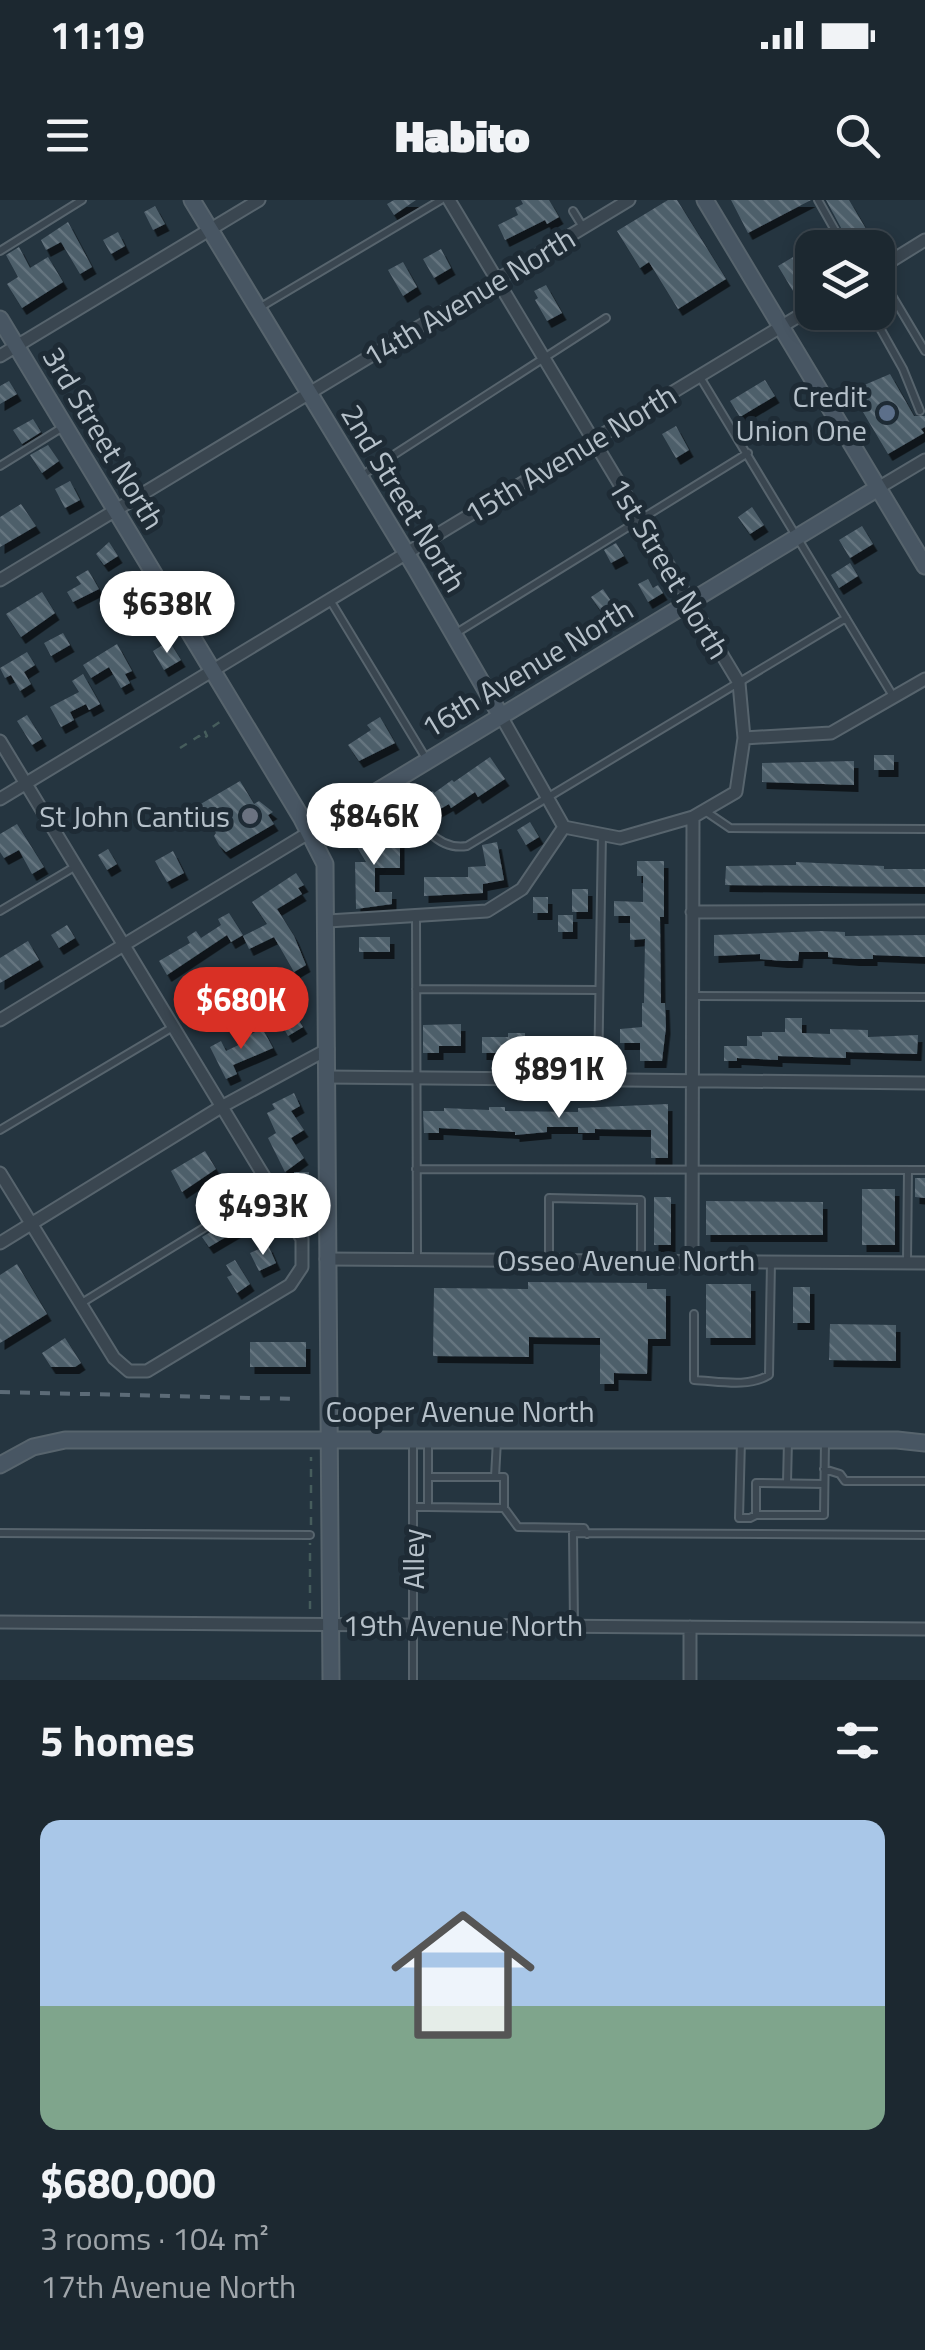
<!DOCTYPE html>
<meta charset="utf-8">
<style>
body{margin:0;font-family:"Titillium Web",sans-serif;background:#253038;color:#f1f3f6;height:100vh;display:flex;flex-direction:column;font-size:38px;white-space:nowrap}
*{box-sizing:border-box;margin:0}
p{font-size:32px;color:#a0a6ab}
.icon{flex:none;width:55px;height:55px;fill:none;stroke:currentColor;stroke-width:2;stroke-linecap:round;stroke-linejoin:round}
.map{position:relative;height:1480px;overflow:hidden}
.panel{display:flex;flex-direction:column;background:#1c2830;flex:1}
.panel>*{flex:none}
.controls{position:absolute;left:795px;top:30px;display:grid;gap:20px}
.controls a{display:grid;place-items:center;width:100px;height:100px;border-radius:20px;background:#1c2830;box-shadow:0 5px 15px #0003,0 0 0 2px #3a444c;font-size:50px}
.price{position:absolute;translate:-50% -85px;padding:0 22px;border-radius:35px;background:#fff;color:#222;font-size:32px;line-height:65px;filter:drop-shadow(0 2px 5px #0008)}
.price::after{content:'';position:absolute;left:50%;top:60px;width:30px;height:22px;margin-left:-15px;background:inherit;clip-path:polygon(0 0,100% 0,50% 100%)}
.price.current{background:#d93025;color:#fff}
ul{padding:0;list-style:none}
li{display:grid;align-content:center;gap:20px;height:530px;padding:0 40px}
li span{display:grid;place-items:center;height:310px;border-radius:20px;color:#555}
li>.icon{margin-inline-start:auto}
span .icon{width:180px;height:180px;fill:#fffc;stroke-width:1}
li b{font-size:42px}
h2{display:flex;justify-content:space-between;align-items:center;height:120px;padding:0 40px;font-size:42px}
.status{display:flex;justify-content:space-between;align-items:center;height:70px;padding:0 50px;background:#1c2830;direction:ltr}
.status svg{height:28px;fill:currentColor}
header{display:flex;justify-content:space-between;align-items:center;height:130px;padding:0 40px;background:#1c2830;font-size:45px;font-weight:800}
.map>svg:first-child{display:block}
</style>
<div class="status"><b>11:19</b><svg viewBox="0 0 49 12"><path d="M0 12V9h3v3zM5 12V6h3v6zM10 12V3h3v9zM15 12V0h3v12zM26 1h20v11H26zM47 4h2v5h-2z"/></svg></div>
<header><svg class="icon" aria-label="menu" viewBox="0 0 24 24"><path d="M4 6h16M4 12h16M4 18h16"/></svg>Habito<svg class="icon" aria-label="search" viewBox="0 0 24 24"><circle cx="10" cy="10" r="6"/><path d="M15 15l6 6"/></svg></header>
<div class="map">
<svg width="925" height="1480" viewBox="0 0 925 1480">
<defs>
<pattern id="building-back-hatch" width="6" height="6" patternUnits="userSpaceOnUse" patternTransform="scale(2.5)"><rect width="6" height="6" fill="#4e5f6b"/><path d="M-1 5l2 2M0 0l6 6M5-1l2 2" fill="none" stroke="#65747f"/></pattern>
<filter id="shadow"><feDropShadow dx="4.5" dy="7" stdDeviation="0" flood-color="#0009"/></filter>
</defs>
<rect width="100%" height="100%" fill="#253540"/>
<path fill="url(#building-back-hatch)" filter="url(#shadow)" d="M 394,0 L 416,0 L 394,15 L 387,4 Z
M 521,0 L 549,0 L 559,17 L 547,24 L 545,20 L 505,40 L 498,25 L 518,15 L 515,8 L 523,4 Z
M 668,0 L 677,0 L 726,79 L 678,109 L 649,62 L 640,68 L 617,31 Z
M 731,0 L 811,0 L 748,33 Z
M 826,0 L 849,0 L 873,41 L 861,48 L 852,48 Z
M 155,6 L 165,24 L 153,30 L 144,12 Z
M 68,22 L 92,67 L 80,74 L 61,42 L 46,50 L 41,40 Z
M 118,32 L 125,46 L 111,54 L 103,40 Z
M 830,35 L 837,48 L 812,48 L 812,80 L 793,91 L 778,66 Z
M 19,47 L 30,68 L 48,57 L 63,82 L 22,108 L 7,84 L 18,77 L 6,55 Z
M 441,49 L 451,68 L 434,78 L 423,59 Z
M 403,62 L 417,87 L 403,96 L 388,70 Z
M 546,85 L 562,113 L 547,121 L 535,100 L 538,98 L 534,91 Z
M 890,174 L 914,216 L 925,216 L 925,227 L 921,229 L 924,233 L 888,254 L 854,197 L 862,192 L 862,186 Z
M 765,180 L 775,196 L 740,217 L 730,201 Z
M 9,181 L 17,194 L 0,204 L 0,186 Z
M 33,219 L 41,232 L 22,244 L 13,230 Z
M 676,226 L 689,250 L 676,258 L 662,234 Z
M 48,245 L 59,261 L 42,273 L 30,255 Z
M 70,281 L 80,300 L 65,308 L 55,289 Z
M 21,304 L 36,326 L 0,347 L 0,317 Z
M 752,307 L 764,325 L 750,334 L 738,317 Z
M 862,326 L 873,344 L 850,358 L 839,340 Z
M 109,342 L 118,356 L 104,365 L 96,354 Z
M 616,343 L 624,356 L 611,363 L 604,350 Z
M 850,363 L 858,376 L 839,388 L 831,375 Z
M 88,370 L 99,389 L 73,402 L 67,392 L 81,384 L 76,377 Z
M 648,379 L 653,388 L 658,385 L 663,393 L 648,402 L 638,384 Z
M 130,382 L 138,395 L 123,405 L 115,391 Z
M 603,389 L 617,410 L 606,418 L 591,397 Z
M 42,392 L 55,413 L 21,437 L 6,414 Z
M 63,433 L 70,445 L 51,456 L 44,443 Z
M 169,441 L 181,460 L 164,470 L 153,451 Z
M 117,444 L 132,471 L 125,474 L 130,483 L 121,488 L 109,467 L 91,478 L 83,465 Z
M 27,452 L 35,465 L 24,472 L 31,484 L 20,491 L 11,475 L 5,478 L 0,468 Z
M 83,474 L 100,504 L 89,510 L 86,504 L 70,512 L 74,520 L 61,527 L 50,507 L 79,492 L 72,481 Z
M 27,515 L 42,539 L 32,545 L 17,521 Z
M 380,517 L 395,543 L 359,561 L 348,545 L 371,530 L 367,525 Z
M 874,555 L 894,555 L 894,570 L 874,570 Z
M 490,557 L 505,579 L 478,597 L 475,592 L 451,608 L 449,604 L 426,617 L 417,605 L 422,602 L 420,598 L 433,591 L 434,593 L 452,580 L 454,582 Z
M 854,561 L 854,585 L 762,582 L 762,563 Z
M 240,581 L 254,604 L 259,601 L 273,612 L 268,615 L 274,624 L 226,652 L 219,645 L 214,636 L 216,633 L 199,605 Z
M 406,612 L 419,631 L 410,636 L 398,616 Z
M 530,622 L 539,637 L 526,645 L 517,630 Z
M 17,624 L 44,667 L 32,674 L 19,650 L 4,658 L 0,652 L 0,634 Z
M 370,628 L 381,646 L 400,635 L 400,668 L 375,668 L 375,692 L 392,692 L 392,704 L 356,709 L 355,662 L 366,662 L 352,639 Z
M 497,642 L 504,680 L 483,684 L 483,693 L 424,696 L 424,677 L 468,677 L 468,667 L 486,666 L 482,645 Z
M 108,649 L 117,664 L 107,670 L 98,655 Z
M 173,651 L 184,673 L 167,682 L 155,661 Z
M 637,661 L 664,661 L 664,717 L 660,717 L 661,803 L 665,803 L 666,827 L 662,861 L 640,861 L 640,843 L 620,843 L 620,829 L 642,827 L 642,803 L 644,803 L 645,739 L 630,740 L 630,716 L 614,716 L 614,701 L 643,702 L 643,676 L 637,676 Z
M 796,662 L 884,666 L 884,669 L 925,669 L 925,687 L 725,685 L 726,666 L 796,665 Z
M 296,673 L 304,685 L 298,688 L 302,694 L 277,709 L 294,736 L 306,765 L 294,772 L 274,737 L 249,749 L 243,736 L 267,724 L 252,702 Z
M 572,689 L 588,689 L 588,712 L 572,712 Z
M 533,697 L 548,697 L 548,713 L 533,713 Z
M 229,713 L 243,735 L 231,742 L 227,735 L 167,775 L 159,761 L 190,743 L 187,737 L 196,731 L 201,738 L 221,725 L 218,719 Z
M 558,715 L 573,715 L 573,732 L 558,732 Z
M 67,725 L 75,738 L 59,748 L 51,735 Z
M 821,731 L 845,732 L 845,736 L 925,735 L 925,757 L 873,755 L 873,759 L 855,759 L 828,757 L 828,752 L 799,752 L 798,761 L 783,761 L 760,759 L 760,754 L 714,756 L 714,735 Z
M 359,737 L 390,737 L 390,752 L 359,752 Z
M 28,741 L 39,760 L 0,783 L 0,758 Z
M 287,801 L 303,827 L 288,836 L 273,809 Z
M 785,818 L 802,818 L 802,833 L 830,834 L 830,829 L 868,830 L 868,837 L 918,835 L 917,854 L 846,852 L 846,858 L 778,856 L 778,860 L 737,858 L 737,861 L 724,861 L 724,846 L 747,846 L 747,836 L 762,836 L 762,832 L 785,832 Z
M 461,824 L 461,846 L 439,846 L 439,853 L 423,853 L 423,825 Z
M 262,828 L 273,848 L 233,865 L 237,874 L 226,879 L 210,847 L 221,841 L 226,851 L 247,841 L 245,838 Z
M 508,833 L 525,833 L 525,843 L 530,843 L 530,853 L 482,853 L 482,837 L 508,837 Z
M 556,837 L 592,839 L 591,857 L 556,859 Z
M 294,893 L 300,906 L 291,911 L 304,930 L 291,938 L 304,958 L 285,972 L 268,938 L 276,933 L 267,913 L 275,909 L 272,904 Z
M 668,904 L 668,958 L 651,958 L 651,930 L 595,929 L 595,933 L 578,933 L 578,927 L 547,927 L 547,932 L 515,935 L 515,932 L 439,928 L 439,933 L 424,933 L 423,911 L 444,911 L 444,908 L 489,910 L 489,907 L 505,907 L 505,911 L 578,912 L 578,908 Z
M 205,951 L 216,969 L 182,992 L 171,971 Z
M 294,972 L 309,972 L 309,991 L 294,991 Z
M 915,978 L 925,978 L 925,998 L 915,997 Z
M 862,989 L 895,989 L 895,1045 L 862,1045 Z
M 654,997 L 671,997 L 671,1045 L 654,1045 Z
M 706,1001 L 823,1002 L 823,1035 L 706,1035 Z
M 237,1016 L 243,1027 L 209,1047 L 202,1037 Z
M 268,1045 L 276,1063 L 259,1071 L 250,1053 Z
M 235,1060 L 250,1084 L 237,1093 L 227,1077 L 232,1075 L 226,1065 Z
M 17,1064 L 47,1114 L 0,1143 L 0,1075 Z
M 528,1082 L 647,1083 L 647,1089 L 666,1089 L 666,1139 L 648,1139 L 647,1174 L 614,1173 L 614,1184 L 600,1184 L 600,1138 L 529,1137 L 529,1157 L 433,1156 L 434,1088 L 528,1089 Z
M 706,1084 L 751,1084 L 751,1138 L 706,1138 Z
M 793,1087 L 810,1087 L 810,1123 L 793,1123 Z
M 830,1124 L 896,1125 L 896,1161 L 829,1160 Z
M 65,1138 L 81,1163 L 75,1167 L 51,1167 L 42,1153 Z
M 250,1142 L 306,1142 L 306,1167 L 250,1167 Z"/>
<g fill="none" stroke-linecap="round" stroke-linejoin="round">
<g stroke="#57646d" stroke-width="10">
<path id="lane" d="M 818,0 L 845,48
M 573,11 L 583,27
M 0,51 L 82,0
M 878,72 L 925,151
M 259,108 L 441,0
M 871,112 L 903,169 L 920,211
M 700,177 L 893,496
M 0,266 L 63,227
M 361,276 L 606,118
M 330,400 L 427,560
M 453,435 L 748,253
M 395,581 C 413,609 430,652 467,646 L 846,418
M 705,611 L 730,628 L 925,629
M 0,711 L 76,666
M 416,715 L 417,1059
M 416,789 L 599,790
M 693,796 L 925,797
M 598,879 L 602,633
M 0,930 L 173,827
M 416,969 L 925,970
M 549,1060 L 549,998 L 641,1000 L 641,1060
M 907,1061 L 908,970
M 80,1104 L 269,988
M 694,1114 L 694,1180 C 718,1181 748,1188 769,1175 L 771,1062
M 741,1240 L 739,1318 L 750,1318 L 756,1315 L 824,1315 L 825,1241
M 824,1269 L 840,1274 L 845,1281 L 925,1281
M 428,1277 L 495,1277 L 497,1240
M 495,1277 L 504,1277 L 504,1308 L 518,1327 L 584,1328 L 587,1334
M 787,1283 L 788,1240
M 413,1307 L 428,1307 L 428,1239
M 428,1307 L 504,1308
M 756,1314 L 756,1283 L 824,1284
M 0,1333 L 310,1335
M 574,1425 L 573,1333 L 925,1335
M 413,1480 L 413,1241"/>
</g>
<g stroke="#57646d" stroke-width="15">
<path id="street" d="M 449,0 L 739,483 L 744,538
M 878,69 L 925,40
M 0,156 L 259,0
M 878,288 L 925,260
M 0,380 L 629,0
M 501,516 L 564,627
M 0,541 L 302,1039 L 302,1067 L 290,1085 L 147,1171 L 129,1171 L 114,1158 L 0,973
M 0,599 L 812,108
M 564,627 L 620,638 L 693,617 L 736,592 L 744,538 L 831,533 L 925,479
M 692,712 L 925,711
M 328,721 L 487,711 L 522,689 L 564,627
M 0,820 L 310,632
M 327,877 L 925,883
M 0,1043 L 221,907 L 328,849
M 326,1059 L 925,1063
M 692,1060 L 693,617
M 0,1422 L 925,1429
M 690,1480 L 690,1427"/>
</g>
<g stroke="#57646d" stroke-width="19">
<path id="secondary" d="M 192,0 L 416,369 L 501,516
M 705,0 L 925,366
M 0,119 L 301,617 L 325,664 L 331,1480
M 310,632 L 878,288
M 0,1265 L 33,1247 L 65,1240 L 897,1240 L 925,1243"/>
</g>
<path stroke="#465d5c" stroke-width="2.5" stroke-dasharray="8 8" stroke-linecap="butt" d="M 180,548 L 199,536 L 201,540 L 207,536 L 205,532 L 224,519
M 311,1325 L 311,1257
M 310,1409 L 310,1343"/>
<use href="#lane" stroke="#3a4650" stroke-width="6"/>
<use href="#street" stroke="#3a4650" stroke-width="11"/>
<use href="#secondary" stroke="#485663" stroke-width="15"/>
<path stroke="#5c6b77" stroke-width="4" stroke-dasharray="10 10" stroke-linecap="butt" d="M 0,1192 L 297,1199"/>
</g>
<circle fill="#5c6f8a" stroke="#1e2b35" stroke-width="4" cx="887" cy="213" r="10"/>
<circle fill="#6b7280" stroke="#1e2b35" stroke-width="4" cx="250" cy="616" r="10"/>
<g text-anchor="middle" dominant-baseline="central" stroke-width="10" stroke-linejoin="round" paint-order="stroke">
<g font-size="30" fill="#b6c1ca" stroke="#1e2b35">
<text transform="translate(469 97) rotate(-31)">14th Avenue North</text>
<text transform="translate(104 238) rotate(59)">3rd Street North</text>
<text transform="translate(570 254) rotate(-31)">15th Avenue North</text>
<text transform="translate(404 298) rotate(59)">2nd Street North</text>
<text transform="translate(669 368) rotate(59)">1st Street North</text>
<text transform="translate(527 468) rotate(-31)">16th Avenue North</text>
<text x="626" y="1060">Osseo Avenue North</text>
<text x="460" y="1211">Cooper Avenue North</text>
<text transform="translate(413 1359) rotate(-90)">Alley</text>
<text x="463" y="1425">19th Avenue North</text>
</g>
<g font-size="30" fill="#b6c1ca" stroke="#1e2b35" text-anchor="end">
<text x="867" y="196">Credit<tspan x="867" dy="34">Union One</tspan></text>
<text x="230" y="616">St John Cantius</text>
</g>
</g>
</svg>
<div class="controls">
<a><svg class="icon" aria-label="layers" viewBox="0 0 24 24"><path d="M12 4l9 5-9 5-9-5zM3 14l9 5 9-5"/></svg></a>
</div>
<b class="price" style="left:167px;top:456px">$638K</b>
<b class="price" style="left:374px;top:668px">$846K</b>
<b class="price current" style="left:241px;top:852px">$680K</b>
<b class="price" style="left:559px;top:921px">$891K</b>
<b class="price" style="left:263px;top:1058px">$493K</b>
</div>
<section class="panel">
<h2>5 homes<svg class="icon" aria-label="filters" viewBox="0 0 24 24"><path d="M4 7h16M4 17h16"/><circle cx="9" cy="7" r="2"/><circle cx="15" cy="17" r="2"/></svg></h2>
<ul>
<li><span style="background:linear-gradient(#a9c7e8 60%,#7fa58c 0)"><svg class="icon" aria-label="home" viewBox="0 0 24 24"><path d="M3 11l9-7 9 7M6 9v11h12V9"/></svg></span><div><b>$680,000</b><p>3 rooms · 104 m²</p><p>17th Avenue North</p></div></li>
</ul>
</section>
